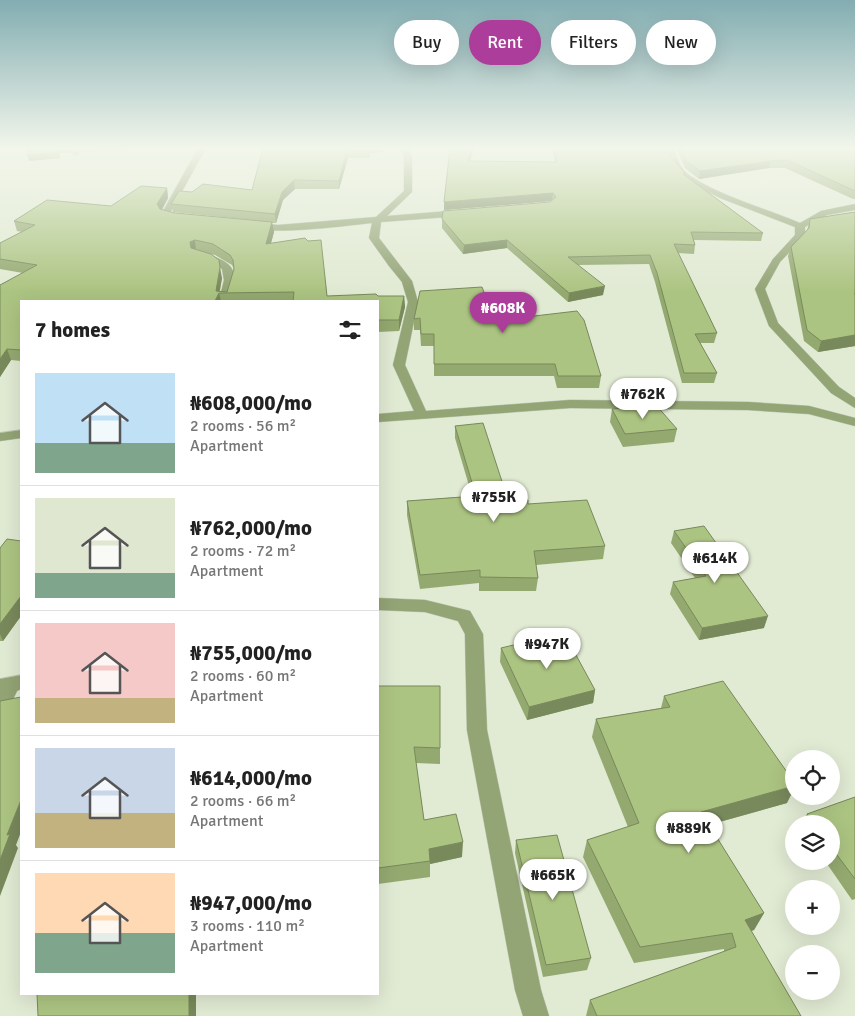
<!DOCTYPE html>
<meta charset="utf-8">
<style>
body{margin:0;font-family:Signika,sans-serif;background:#f6f6f6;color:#222;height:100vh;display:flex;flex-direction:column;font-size:19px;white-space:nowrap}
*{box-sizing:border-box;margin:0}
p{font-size:16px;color:#767676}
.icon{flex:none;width:28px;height:28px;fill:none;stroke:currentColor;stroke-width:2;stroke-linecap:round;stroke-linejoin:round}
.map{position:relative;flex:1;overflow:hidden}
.sheet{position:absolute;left:20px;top:300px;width:359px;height:695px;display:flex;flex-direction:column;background:#fff;border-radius:0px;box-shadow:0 5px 20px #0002}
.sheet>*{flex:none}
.top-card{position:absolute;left:394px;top:20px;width:386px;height:45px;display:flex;gap:10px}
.controls{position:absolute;left:785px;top:750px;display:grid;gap:10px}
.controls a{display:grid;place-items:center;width:55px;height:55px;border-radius:50%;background:#fff;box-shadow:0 5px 20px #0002;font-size:25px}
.price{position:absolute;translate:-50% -42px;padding:0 11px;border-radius:18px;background:#fff;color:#222;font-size:16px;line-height:32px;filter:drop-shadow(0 1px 2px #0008)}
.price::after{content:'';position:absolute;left:50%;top:30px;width:15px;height:11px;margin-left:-8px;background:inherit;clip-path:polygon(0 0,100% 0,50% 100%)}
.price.active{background:#ac3d9a;color:#fff}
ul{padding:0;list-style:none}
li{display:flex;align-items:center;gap:15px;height:125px;padding:0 15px}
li+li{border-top:1px solid #e0e0e0}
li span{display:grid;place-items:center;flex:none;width:140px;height:100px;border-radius:0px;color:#555}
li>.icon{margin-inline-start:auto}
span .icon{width:60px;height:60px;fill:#fffc;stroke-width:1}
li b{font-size:21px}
h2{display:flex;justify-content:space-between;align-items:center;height:60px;padding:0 15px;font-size:21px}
.pill{padding:0 18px;border-radius:22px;background:#fff;box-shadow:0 5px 20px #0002;font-size:18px;line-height:45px}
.pill.active{background:#ac3d9a;color:#fff}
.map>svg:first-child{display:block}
</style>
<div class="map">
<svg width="855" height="1016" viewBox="0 0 855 1016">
<rect width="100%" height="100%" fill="#e1ead3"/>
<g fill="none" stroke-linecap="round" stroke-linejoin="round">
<g stroke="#bec6b2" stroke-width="1">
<path id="street" d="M 76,148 L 84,148 L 76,156 L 72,154 Z
M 198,148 L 206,148 L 170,213 L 183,218 L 179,221 L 162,217 L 161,215 Z
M 400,148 L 408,148 L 412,156 L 412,192 L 387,216 L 461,210 L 465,213 L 461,216 L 381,222 L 379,238 L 412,281 L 418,302 L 405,365 L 426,411 L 570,400 L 748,402 L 809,406 L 855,418 L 855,426 L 809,414 L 748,410 L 570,408 L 378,422 L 378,414 L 414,411 L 393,365 L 408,302 L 402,282 L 389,266 L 369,238 L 372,223 C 351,225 264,237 250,226 L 255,223 L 278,225 L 376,217 L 404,191 L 404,156 Z
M 666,148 L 674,148 C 677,158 680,169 689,175 C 719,196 765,208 800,223 L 821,211 L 855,204 L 855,210 L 827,215 L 805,227 L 805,236 L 780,262 L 765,289 L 778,323 L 839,387 L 855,398 L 855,408 L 831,393 L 769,326 L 755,289 L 773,259 L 795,235 L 795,227 L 720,198 L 682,178 L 670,162 Z
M 201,253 C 216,257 237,262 234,281 C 232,288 230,294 229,301 L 219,301 L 224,280 L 222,269 L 216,264 L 198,258 L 196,256 Z
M 21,430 L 21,438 L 0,441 L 0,433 Z
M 378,598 L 425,600 L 470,611 L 483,634 L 487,730 L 541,990 L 549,1016 L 523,1016 L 515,990 L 467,730 L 465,634 L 458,621 L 425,612 L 378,610 Z
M 21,675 L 21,689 L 17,691 L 7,712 L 0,714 L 0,679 Z"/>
</g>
<use href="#street" fill="#93a475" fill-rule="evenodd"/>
</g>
<path fill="#94a970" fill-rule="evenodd" d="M 28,148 L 74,148 L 71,153 L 60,153 L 60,158 L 29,161 Z
M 82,148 L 195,148 L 83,152 Z
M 263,148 L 383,148 L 383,152 L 370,153 L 370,158 L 348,158 L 339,189 L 295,189 L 283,200 L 276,223 L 272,223 L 274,232 L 271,243 L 327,296 L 404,296 L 405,307 L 399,331 L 378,332 L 378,301 L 21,301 L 21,361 L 11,360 L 0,377 L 0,285 L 23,273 L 0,269 L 0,243 L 22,232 L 17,231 L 14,221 L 111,206 L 167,188 L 168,198 L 162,210 L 175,213 L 262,221 L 173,212 L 171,204 L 192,192 L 252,190 ZM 199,251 L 215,255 L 232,265 L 234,269 L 227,292 L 220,291 L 222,278 Z
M 552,148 L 667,148 L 670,156 L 685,173 L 685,175 L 763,233 L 761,241 L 694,240 L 695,245 L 694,254 L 678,253 L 717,333 L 714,343 L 700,343 L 717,373 L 714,383 L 682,383 L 655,282 L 649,264 L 578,265 L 603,295 L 568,302 L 507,248 L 463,254 L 442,228 L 442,219 L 550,202 L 551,201 L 444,210 L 444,202 L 470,161 L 555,162 Z
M 676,148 L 855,148 L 855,199 L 853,199 L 785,168 L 769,168 L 699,179 L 685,168 Z
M 855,212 L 855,346 L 818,352 L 804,341 L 788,256 L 791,247 L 807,230 L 810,219 Z
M 493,315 L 500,320 L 601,376 L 599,388 L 557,388 L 554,376 L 434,376 L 434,346 L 421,346 L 420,330 L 414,330 L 414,319 Z
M 612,409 L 677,429 L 674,442 L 623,447 L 610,422 Z
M 455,426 L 508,500 L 528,504 L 605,546 L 603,559 L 536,565 L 538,578 L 536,591 L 479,591 L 479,583 L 420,589 L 407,515 L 407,501 L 472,496 L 455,438 Z
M 674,531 L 764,628 L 699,640 L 670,594 L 673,582 L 695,578 L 671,543 Z
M 21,541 L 21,616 L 3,641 L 0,641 L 0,548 Z
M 501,648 L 595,690 L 593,703 L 527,720 L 500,662 Z
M 378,686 L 440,686 L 440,764 L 416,763 L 424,820 L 462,857 L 430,864 L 430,877 L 378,884 Z
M 664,696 L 787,803 L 709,825 L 764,913 L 754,930 L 751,931 L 801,1016 L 586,1016 L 590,1000 L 724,952 L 724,949 L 634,963 L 583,857 L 587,840 L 628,827 L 592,737 L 596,719 L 661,708 Z
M 855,797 L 855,899 L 852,900 L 825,861 L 831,861 L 831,824 L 801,824 L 807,814 Z
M 516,840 L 591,958 L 587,970 L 543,977 L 515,853 Z"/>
<path fill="#78895b" d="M 59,148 L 60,153 L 60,158 L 29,161 L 27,155 Z
M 70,148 L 74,148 L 71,153 Z
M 370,148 L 383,148 L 383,152 L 370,153 L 370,158 Z
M 472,148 L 474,148 L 468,168 L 468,161 Z
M 347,150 L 348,158 L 339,189 L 339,181 Z
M 771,161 L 769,168 L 699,179 L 700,171 Z
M 294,180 L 295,189 L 283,200 L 276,223 L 275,214 L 282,192 Z
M 167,188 L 168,198 L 159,214 L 157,204 Z
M 553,193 L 552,201 L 444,210 L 444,202 Z
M 272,222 L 274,232 L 268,254 L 266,244 Z
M 195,240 L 196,250 L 191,252 L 190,242 Z
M 507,240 L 507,248 L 463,254 L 464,245 Z
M 220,267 L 222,278 L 219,293 L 221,301 L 215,301 L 216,291 Z
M 605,286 L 603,295 L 568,302 L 569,293 Z
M 404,296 L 405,307 L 399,331 L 399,320 Z
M 855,335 L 855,346 L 818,352 L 821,341 Z
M 7,349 L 11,360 L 0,377 L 0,359 Z
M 21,596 L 21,616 L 3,641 L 0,634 L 0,624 Z
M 768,616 L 764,628 L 699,640 L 702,628 Z
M 595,690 L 593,703 L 527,720 L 529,707 Z
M 794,786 L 794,789 L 787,803 L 694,829 L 701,812 Z
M 21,800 L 21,832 L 16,845 L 18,848 L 0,896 L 0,860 L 7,835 Z
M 463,842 L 462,857 L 430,864 L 429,849 Z
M 764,913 L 754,930 L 736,936 L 745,920 Z
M 189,994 L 196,994 L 196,1016 L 189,1016 Z"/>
<path fill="#acc482" stroke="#78895b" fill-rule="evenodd" d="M 28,148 L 58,148 L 58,152 L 27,155 Z
M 263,148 L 370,148 L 369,150 L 347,150 L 339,181 L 294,180 L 282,192 L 275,214 L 171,204 L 179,191 L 192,192 L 203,184 L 252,190 Z
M 450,148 L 472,148 L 468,161 L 557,162 L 554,148 L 667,148 L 670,156 L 685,173 L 683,174 L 763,233 L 691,232 L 695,245 L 674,244 L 717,333 L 695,334 L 717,373 L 684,373 L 657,273 L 650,255 L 568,257 L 605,286 L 569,293 L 507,240 L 464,245 L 442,219 L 443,211 L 550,202 L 556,197 L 553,193 L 444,202 Z
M 681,148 L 855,148 L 855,191 L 787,160 L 771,161 L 700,171 L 686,161 Z
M 141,186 L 167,188 L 157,204 L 160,209 L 175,213 L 272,222 L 266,244 L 305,238 L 308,241 L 321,240 L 327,296 L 376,294 L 378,296 L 404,296 L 399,320 L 378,320 L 378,301 L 293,301 L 294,292 L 219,293 L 215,301 L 21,301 L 21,350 L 7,349 L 0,359 L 0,285 L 37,265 L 0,259 L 0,243 L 35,225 L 14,221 L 47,200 L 111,206 ZM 195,240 L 213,244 L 230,255 L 233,260 L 234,269 L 227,292 L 216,291 L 220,267 L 219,260 L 211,254 L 191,248 L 190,242 Z
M 855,212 L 855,294 L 854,293 L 855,294 L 855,335 L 821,341 L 807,330 L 791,247 L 809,228 L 810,219 Z
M 482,287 L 493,315 L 499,315 L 500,320 L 577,311 L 584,320 L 601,376 L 558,376 L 555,364 L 434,364 L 434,334 L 421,334 L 420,318 L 414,319 L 420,291 Z
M 656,405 L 677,429 L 625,434 L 612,409 Z
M 483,423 L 508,500 L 528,500 L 528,504 L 587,500 L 605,546 L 534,551 L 538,578 L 480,577 L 480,570 L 420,575 L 407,501 L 476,496 L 455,426 Z
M 704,526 L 768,616 L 702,628 L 673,582 L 706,576 L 674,531 Z
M 7,539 L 21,541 L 21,596 L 0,624 L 0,548 Z
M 564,633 L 595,690 L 529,707 L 501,648 Z
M 723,681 L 794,782 L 794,786 L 701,812 L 764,913 L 745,920 L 801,1016 L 597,1016 L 590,1000 L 736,947 L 732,933 L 640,947 L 587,840 L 639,823 L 596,719 L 670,707 L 664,696 Z
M 378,686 L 440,686 L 440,748 L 414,747 L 424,820 L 456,814 L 463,842 L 429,849 L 430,861 L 378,868 Z
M 21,697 L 21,800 L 7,835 L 10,834 L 0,860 L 0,701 Z
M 855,797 L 855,879 L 831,847 L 831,824 L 814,824 L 807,814 Z
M 557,835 L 591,958 L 546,965 L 516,840 Z
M 37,994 L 189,994 L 189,1016 L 38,1016 Z"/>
<linearGradient id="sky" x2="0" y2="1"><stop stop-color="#83adb2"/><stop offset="0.51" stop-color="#f2f6eb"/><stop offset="1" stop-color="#f2f6eb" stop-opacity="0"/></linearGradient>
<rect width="855" height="291" fill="url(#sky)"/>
</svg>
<div class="controls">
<a><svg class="icon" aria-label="locate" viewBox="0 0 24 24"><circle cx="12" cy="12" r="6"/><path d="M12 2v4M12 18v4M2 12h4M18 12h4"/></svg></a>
<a><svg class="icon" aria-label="layers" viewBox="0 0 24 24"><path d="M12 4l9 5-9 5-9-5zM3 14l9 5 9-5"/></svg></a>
<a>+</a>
<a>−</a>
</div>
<b class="price active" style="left:503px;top:334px">₦608K</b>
<b class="price" style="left:643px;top:420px">₦762K</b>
<b class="price" style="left:494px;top:523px">₦755K</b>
<b class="price" style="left:715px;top:584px">₦614K</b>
<b class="price" style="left:547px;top:670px">₦947K</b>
<b class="price" style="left:689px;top:854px">₦889K</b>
<b class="price" style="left:553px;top:901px">₦665K</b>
<div class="top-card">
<a class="pill">Buy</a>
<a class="pill active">Rent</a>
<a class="pill">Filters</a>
<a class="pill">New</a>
</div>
<section class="sheet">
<h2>7 homes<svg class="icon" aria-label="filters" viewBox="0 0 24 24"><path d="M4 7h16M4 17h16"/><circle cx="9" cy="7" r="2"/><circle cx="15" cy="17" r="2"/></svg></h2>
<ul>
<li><span style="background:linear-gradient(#bfe0f5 70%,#7fa58c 0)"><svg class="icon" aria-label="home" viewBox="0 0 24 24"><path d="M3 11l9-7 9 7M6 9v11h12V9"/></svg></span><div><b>₦608,000/mo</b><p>2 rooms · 56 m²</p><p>Apartment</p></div></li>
<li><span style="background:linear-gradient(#dfe7d0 75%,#7fa58c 0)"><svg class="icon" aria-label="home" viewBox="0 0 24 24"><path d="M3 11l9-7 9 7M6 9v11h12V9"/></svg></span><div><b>₦762,000/mo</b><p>2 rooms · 72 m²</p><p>Apartment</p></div></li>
<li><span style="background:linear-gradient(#f6c9c9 75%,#c2b280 0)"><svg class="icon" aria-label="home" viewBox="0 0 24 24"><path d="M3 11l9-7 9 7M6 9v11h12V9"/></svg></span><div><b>₦755,000/mo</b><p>2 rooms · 60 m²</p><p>Apartment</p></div></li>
<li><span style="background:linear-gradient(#c9d6e8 65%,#c2b280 0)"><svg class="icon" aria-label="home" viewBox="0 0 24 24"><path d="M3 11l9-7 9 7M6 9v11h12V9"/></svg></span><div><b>₦614,000/mo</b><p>2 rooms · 66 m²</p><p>Apartment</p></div></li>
<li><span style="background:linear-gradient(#ffd9b3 60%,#7fa58c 0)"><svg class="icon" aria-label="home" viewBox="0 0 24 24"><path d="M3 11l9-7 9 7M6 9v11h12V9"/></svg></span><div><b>₦947,000/mo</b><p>3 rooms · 110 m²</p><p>Apartment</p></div></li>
</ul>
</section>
</div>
